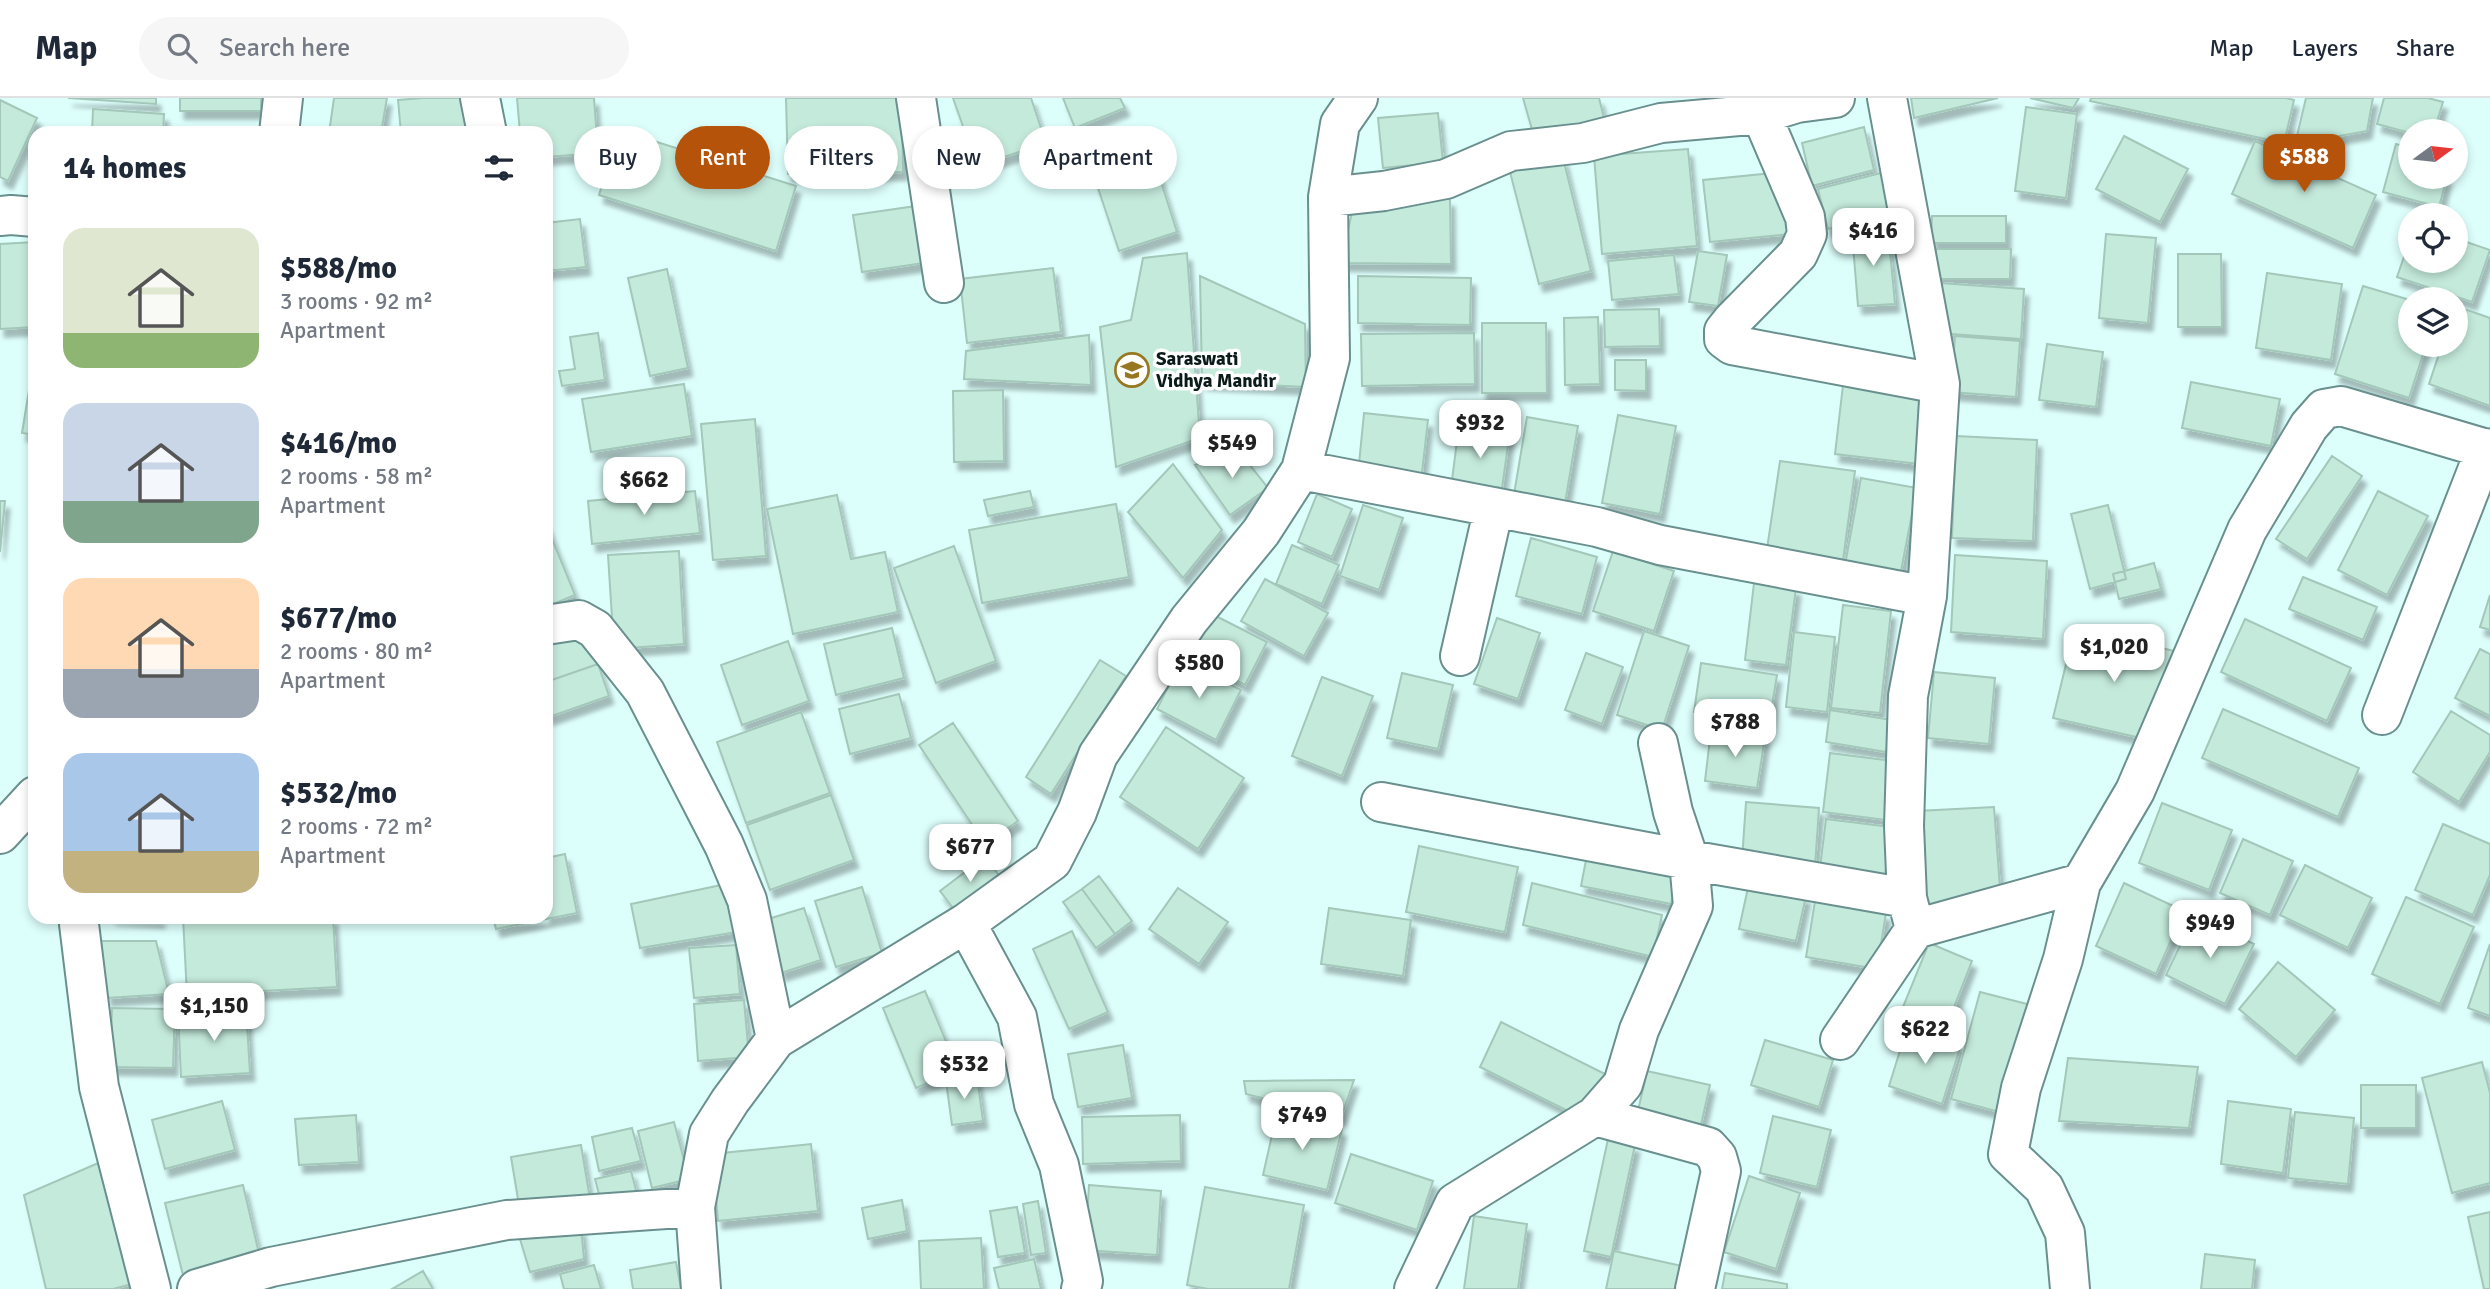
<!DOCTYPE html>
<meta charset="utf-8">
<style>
body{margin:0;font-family:Signika,sans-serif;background:#f6f6f7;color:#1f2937;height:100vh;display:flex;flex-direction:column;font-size:26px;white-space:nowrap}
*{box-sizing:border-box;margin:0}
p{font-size:23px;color:#747a83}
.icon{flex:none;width:38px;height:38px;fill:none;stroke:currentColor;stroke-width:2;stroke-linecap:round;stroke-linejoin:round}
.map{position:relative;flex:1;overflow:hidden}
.panel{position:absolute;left:28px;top:28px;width:525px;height:798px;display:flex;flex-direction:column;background:#fff;border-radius:21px;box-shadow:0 4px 10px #0003}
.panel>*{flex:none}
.hud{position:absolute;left:574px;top:28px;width:665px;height:63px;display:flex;gap:14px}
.needle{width:46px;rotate:75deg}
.controls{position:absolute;left:2398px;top:21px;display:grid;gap:14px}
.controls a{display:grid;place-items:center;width:70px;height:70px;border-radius:50%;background:#fff;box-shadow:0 4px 10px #0003;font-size:35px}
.price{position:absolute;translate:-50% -60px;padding:0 16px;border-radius:14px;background:#fff;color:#222;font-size:23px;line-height:46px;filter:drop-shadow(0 2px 4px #0008)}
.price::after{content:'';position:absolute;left:50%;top:42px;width:21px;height:16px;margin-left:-10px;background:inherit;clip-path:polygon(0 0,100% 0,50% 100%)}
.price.on{background:#b45309;color:#fff}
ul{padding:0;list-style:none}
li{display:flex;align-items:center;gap:21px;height:175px;padding:0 35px}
li span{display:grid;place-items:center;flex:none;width:196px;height:140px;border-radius:21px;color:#555}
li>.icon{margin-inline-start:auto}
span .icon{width:84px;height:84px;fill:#fffc;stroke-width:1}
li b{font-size:30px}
h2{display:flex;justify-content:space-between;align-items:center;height:84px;padding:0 35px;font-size:30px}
.tag{padding:0 24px;border-radius:32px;background:#fff;box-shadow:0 4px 10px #0003;font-size:24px;line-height:63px}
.tag.on{background:#b45309;color:#fff}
header{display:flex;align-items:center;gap:42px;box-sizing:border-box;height:98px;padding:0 35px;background:#fff;border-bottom:2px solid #e0e1e3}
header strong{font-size:33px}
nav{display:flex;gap:38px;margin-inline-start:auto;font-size:24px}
.search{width:490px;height:63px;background:#f6f6f7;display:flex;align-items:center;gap:18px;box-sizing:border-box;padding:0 24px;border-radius:38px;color:#747a83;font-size:26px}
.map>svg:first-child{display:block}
</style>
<header>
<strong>Map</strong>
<div class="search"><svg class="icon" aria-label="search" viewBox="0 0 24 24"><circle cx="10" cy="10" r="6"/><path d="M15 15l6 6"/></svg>Search here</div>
<nav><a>Map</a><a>Layers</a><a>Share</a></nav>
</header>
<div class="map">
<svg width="2490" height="1191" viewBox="0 0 2490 1191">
<defs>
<filter id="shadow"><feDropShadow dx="4.5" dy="8" stdDeviation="2" flood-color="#0004"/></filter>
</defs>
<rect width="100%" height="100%" fill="#ddfffc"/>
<path fill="#c4eadc" stroke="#a3c7b9" stroke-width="2" filter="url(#shadow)" d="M 68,0 L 156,0 L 156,6 Z
M 180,0 L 261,0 L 261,13 L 180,13 Z
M 334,0 L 387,0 L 381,35 L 329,35 Z
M 423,0 L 472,0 L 475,35 L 401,35 L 398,2 Z
M 517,0 L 594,0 L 598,55 L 546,59 L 546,35 L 520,35 Z
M 786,0 L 902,0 L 903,74 L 788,76 Z
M 953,0 L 1031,0 L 1046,45 L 977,68 Z
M 1063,0 L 1120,0 L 1125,10 L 1075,30 Z
M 1523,0 L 1599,0 L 1605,24 L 1535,42 Z
M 1911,0 L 1998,0 L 1914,20 Z
M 2030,0 L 2079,0 L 2073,10 Z
M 2091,0 L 2286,0 L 2294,2 L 2284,45 L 2090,3 Z
M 2306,0 L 2373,0 L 2367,33 L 2295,46 Z
M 2384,0 L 2428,0 L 2443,4 L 2434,33 L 2410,33 L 2410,35 L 2377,26 Z
M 0,2 L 37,20 L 8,83 L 0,79 Z
M 2026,9 L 2077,16 L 2066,100 L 2015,93 Z
M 93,11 L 164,16 L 163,35 L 92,34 Z
M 1438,15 L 1443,64 L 1383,70 L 1378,20 Z
M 1864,29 L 1874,72 L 1812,88 L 1802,45 Z
M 619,32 L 796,88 L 776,153 L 599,97 Z
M 1145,34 L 1177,134 L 1119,153 L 1086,54 Z
M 2124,38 L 2188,71 L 2160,124 L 2096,91 Z
M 2255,43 L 2376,97 L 2353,150 L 2232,96 Z
M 2396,46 L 2410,50 L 2410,79 L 2447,79 L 2439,109 L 2383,94 Z
M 1688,51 L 1697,148 L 1602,156 L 1594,58 Z
M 1563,60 L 1591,173 L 1539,186 L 1510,74 Z
M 1783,74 L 1790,136 L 1710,144 L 1703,82 Z
M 1881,75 L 1891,115 L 1828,131 L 1818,91 Z
M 1355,100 L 1450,101 L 1451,166 L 1341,165 Z
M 923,107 L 931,164 L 862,174 L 853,117 Z
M 1932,118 L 2006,118 L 2006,145 L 1931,145 Z
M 580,121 L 586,169 L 546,173 L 546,125 Z
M 1888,132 L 1895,206 L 1858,208 L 1852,135 Z
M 2106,136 L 2156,140 L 2148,225 L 2099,220 Z
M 2455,140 L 2490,152 L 2472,204 L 2397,179 L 2410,141 L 2410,163 L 2455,163 Z
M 35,144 L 35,229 L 0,231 L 0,146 Z
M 1936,151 L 2011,151 L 2010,181 L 1936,181 Z
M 1698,153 L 1727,157 L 1718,208 L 1689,204 Z
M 1187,155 L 1200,340 L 1116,369 L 1100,229 L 1131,222 L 1143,160 Z
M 2178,156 L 2221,156 L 2222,229 L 2178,229 Z
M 1674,157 L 1679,196 L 1612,202 L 1608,163 Z
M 1053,170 L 1061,234 L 967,245 L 960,181 Z
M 667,171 L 688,270 L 650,278 L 628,180 Z
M 2267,175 L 2342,186 L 2331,262 L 2256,250 Z
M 1200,178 L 1305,226 L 1306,289 L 1202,284 Z
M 1358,178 L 1471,180 L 1470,227 L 1358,225 Z
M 1940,185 L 2024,191 L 2021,241 L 1937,235 Z
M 2363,188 L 2410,202 L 2410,247 L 2426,247 L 2409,300 L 2335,276 Z
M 2456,208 L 2490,220 L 2490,308 L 2429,286 L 2442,247 L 2455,247 Z
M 1659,211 L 1660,248 L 1605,249 L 1604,212 Z
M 1598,219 L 1600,286 L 1565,287 L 1564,220 Z
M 1482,225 L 1546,225 L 1547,295 L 1482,295 Z
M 598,235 L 605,282 L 562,288 L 559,273 L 575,271 L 570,239 Z
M 1474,235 L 1475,286 L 1362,288 L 1361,236 Z
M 1089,237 L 1091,287 L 964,281 L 966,253 Z
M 1955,238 L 2020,243 L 2016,299 L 1951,294 Z
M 2047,246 L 2103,254 L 2096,309 L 2039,302 Z
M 1615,262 L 1646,262 L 1646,293 L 1615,292 Z
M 2191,284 L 2280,301 L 2271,348 L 2182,330 Z
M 684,286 L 692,338 L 591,354 L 582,301 Z
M 1843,287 L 1927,297 L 1919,366 L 1835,356 Z
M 29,292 L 35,293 L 35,337 L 22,335 Z
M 1003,292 L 1004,363 L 954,364 L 953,293 Z
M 1364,315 L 1428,322 L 1421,383 L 1358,376 Z
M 1618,317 L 1676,328 L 1660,416 L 1602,405 Z
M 1527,319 L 1578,328 L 1564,411 L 1513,402 Z
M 755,321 L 766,458 L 713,462 L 701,326 Z
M 1459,327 L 1510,333 L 1501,397 L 1451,390 Z
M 1956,338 L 2037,342 L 2033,443 L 1952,440 Z
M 1237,351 L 1268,390 L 1230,417 L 1195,367 Z
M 2332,358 L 2362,378 L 2307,461 L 2276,441 Z
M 1780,363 L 1855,373 L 1843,462 L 1767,451 Z
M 1173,366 L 1222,432 L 1183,480 L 1128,414 Z
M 1861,380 L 1917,390 L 1900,478 L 1845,467 Z
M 695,393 L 700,435 L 592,446 L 588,403 Z
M 1030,393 L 1034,409 L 988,418 L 984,402 Z
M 2378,393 L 2428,418 L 2387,497 L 2338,472 Z
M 1317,396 L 1352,411 L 1332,459 L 1298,444 Z
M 837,397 L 851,461 L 885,454 L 898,514 L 793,536 L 767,411 Z
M 0,403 L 5,403 L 0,454 Z
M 1116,406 L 1129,479 L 982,505 L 969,432 Z
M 1363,407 L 1403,420 L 1379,492 L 1340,478 Z
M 2108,407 L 2126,481 L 2090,491 L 2071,416 Z
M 546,426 L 575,497 L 546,509 Z
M 1531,440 L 1597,459 L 1582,516 L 1516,498 Z
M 1292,447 L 1339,467 L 1322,506 L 1276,486 Z
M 954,448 L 996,563 L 936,585 L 894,470 Z
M 679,453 L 684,546 L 614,551 L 608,457 Z
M 1613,453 L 1674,473 L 1654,533 L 1593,513 Z
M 1955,457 L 2047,463 L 2043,541 L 1951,534 Z
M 2154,465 L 2161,491 L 2119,501 L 2113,476 Z
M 2303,479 L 2377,509 L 2363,542 L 2289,511 Z
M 1265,481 L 1328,515 L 1304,558 L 1241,523 Z
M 1754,485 L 1796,490 L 1786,567 L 1745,562 Z
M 2490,497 L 2490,532 L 2480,529 Z
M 1843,507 L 1891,513 L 1880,615 L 1831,610 Z
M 1208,514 L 1267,544 L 1245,587 L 1186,557 Z
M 1497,520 L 1540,535 L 1518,601 L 1474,586 Z
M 2245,521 L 2351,570 L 2327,623 L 2221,574 Z
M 578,527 L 598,566 L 546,584 L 546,538 Z
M 2075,529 L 2174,553 L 2154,643 L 2053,620 Z
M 892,530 L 904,580 L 836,597 L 824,546 Z
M 1644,533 L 1689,548 L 1662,632 L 1617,617 Z
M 1794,534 L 1835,539 L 1827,614 L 1786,609 Z
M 788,543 L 809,603 L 742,627 L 721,567 Z
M 2480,551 L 2490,556 L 2490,618 L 2455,600 Z
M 1586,555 L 1623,569 L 1602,626 L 1565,612 Z
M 1100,562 L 1126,578 L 1051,696 L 1026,679 Z
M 1182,562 L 1241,592 L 1216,642 L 1157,611 Z
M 1701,565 L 1777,577 L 1769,626 L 1694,614 Z
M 598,566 L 609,598 L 549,619 L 546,610 L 546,584 Z
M 1934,574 L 1995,580 L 1989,646 L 1928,640 Z
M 1402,575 L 1453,587 L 1438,651 L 1387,640 Z
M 1322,579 L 1373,598 L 1342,678 L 1292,658 Z
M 899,596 L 911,640 L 850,656 L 839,611 Z
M 2223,611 L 2359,670 L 2338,719 L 2202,660 Z
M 1830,612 L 1892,622 L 1886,654 L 1826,644 Z
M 2451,613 L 2490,637 L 2490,654 L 2459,704 L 2413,674 Z
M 801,614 L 830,695 L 746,725 L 717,644 Z
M 953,625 L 1018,723 L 985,746 L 919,647 Z
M 1166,629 L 1244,680 L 1198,751 L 1120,699 Z
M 1711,632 L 1765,639 L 1757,690 L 1705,683 Z
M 1830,655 L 1893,663 L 1886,722 L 1823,714 Z
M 831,697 L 854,762 L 770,792 L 747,727 Z
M 1746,704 L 1819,710 L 1815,768 L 1742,762 Z
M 2162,705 L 2232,732 L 2209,792 L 2139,765 Z
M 1994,709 L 2001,804 L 1924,809 L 1917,713 Z
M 1826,721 L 1891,729 L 1885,778 L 1820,770 Z
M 2443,726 L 2490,746 L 2490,777 L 2473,817 L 2415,792 Z
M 2243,741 L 2293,763 L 2270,817 L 2220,795 Z
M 1419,748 L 1518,769 L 1505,834 L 1406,814 Z
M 565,756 L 577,815 L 496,831 L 493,819 L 546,819 L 546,760 Z
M 1587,757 L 1677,775 L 1671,806 L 1581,788 Z
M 985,759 L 1001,780 L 956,814 L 940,793 Z
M 2305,767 L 2372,800 L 2348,850 L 2280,817 Z
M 1099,778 L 1132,823 L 1115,836 L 1082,791 Z
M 1532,785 L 1662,817 L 1653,859 L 1523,827 Z
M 1749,785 L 1806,798 L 1796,843 L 1739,831 Z
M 2124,785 L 2184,813 L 2156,876 L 2096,848 Z
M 726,786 L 737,834 L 640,850 L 631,806 Z
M 862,789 L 882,855 L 836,869 L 815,803 Z
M 1178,790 L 1228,824 L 1199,866 L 1149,831 Z
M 1082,791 L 1115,836 L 1096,850 L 1063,804 Z
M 2406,799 L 2474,829 L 2440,906 L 2372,876 Z
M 1815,803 L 1886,815 L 1877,871 L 1806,859 Z
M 804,810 L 821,862 L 781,875 L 765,822 Z
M 1329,810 L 1411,822 L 1403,878 L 1321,866 Z
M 2194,818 L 2254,846 L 2225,906 L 2166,877 Z
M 111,819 L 160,819 L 160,822 Z
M 183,819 L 333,819 L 337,889 L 187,897 Z
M 1072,833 L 1108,914 L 1069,931 L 1033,851 Z
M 101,843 L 156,843 L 169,896 L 107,900 Z
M 1929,845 L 1972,863 L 1947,927 L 1903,909 Z
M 2490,846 L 2490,918 L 2468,910 Z
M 736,847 L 740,896 L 694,900 L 689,850 Z
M 2278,864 L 2335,912 L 2296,959 L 2239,911 Z
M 925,893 L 958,972 L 916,990 L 883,910 Z
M 1980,894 L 2031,907 L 2003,1015 L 1951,1001 Z
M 744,902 L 749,959 L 698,963 L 694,906 Z
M 112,910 L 175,911 L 173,970 L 110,969 Z
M 246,910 L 250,975 L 181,979 L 178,914 Z
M 1501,924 L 1605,976 L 1582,1020 L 1480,969 Z
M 1907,930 L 1961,947 L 1942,1006 L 1889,988 Z
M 1765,942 L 1833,962 L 1819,1009 L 1751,987 Z
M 1123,947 L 1132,1000 L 1078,1009 L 1068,956 Z
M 2068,960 L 2198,969 L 2189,1030 L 2059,1023 Z
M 2482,964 L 2490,995 L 2490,1085 L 2452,1095 L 2422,980 Z
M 1647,973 L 1710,987 L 1698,1040 L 1635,1026 Z
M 977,979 L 983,1023 L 952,1027 L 946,983 Z
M 1354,982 L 1341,1020 L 1246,996 L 1244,983 Z
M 2361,987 L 2416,987 L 2416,1030 L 2361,1030 Z
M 222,1003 L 235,1052 L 165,1071 L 152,1022 Z
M 2228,1003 L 2291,1011 L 2283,1075 L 2221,1066 Z
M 2295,1014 L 2354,1020 L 2348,1086 L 2288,1080 Z
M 1277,1015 L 1342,1031 L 1327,1092 L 1263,1077 Z
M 356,1017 L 359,1064 L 299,1067 L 295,1021 Z
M 1180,1017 L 1181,1063 L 1083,1066 L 1082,1019 Z
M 1773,1018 L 1831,1032 L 1817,1089 L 1760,1075 Z
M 674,1024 L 689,1081 L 652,1090 L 638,1033 Z
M 632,1030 L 641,1063 L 599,1073 L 592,1039 Z
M 1608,1041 L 1635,1047 L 1611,1159 L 1584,1153 Z
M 811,1046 L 818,1113 L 718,1123 L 712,1056 Z
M 581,1047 L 590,1101 L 520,1113 L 511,1059 Z
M 1351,1056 L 1433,1083 L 1417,1132 L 1335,1105 Z
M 103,1063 L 132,1186 L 113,1191 L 46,1191 L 24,1097 Z
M 631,1073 L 637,1096 L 601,1104 L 595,1081 Z
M 1749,1078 L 1800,1095 L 1776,1171 L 1724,1154 Z
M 243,1087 L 260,1160 L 183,1177 L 165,1105 Z
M 1089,1087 L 1161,1093 L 1157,1157 L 1085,1152 Z
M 1205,1089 L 1304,1107 L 1289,1191 L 1208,1191 L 1187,1187 Z
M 902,1102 L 907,1133 L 868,1141 L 862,1110 Z
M 1038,1103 L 1046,1155 L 1031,1157 L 1023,1106 Z
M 1017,1109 L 1025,1155 L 998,1159 L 990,1113 Z
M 2490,1114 L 2490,1191 L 2484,1191 L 2468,1119 Z
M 1474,1118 L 1527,1126 L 1518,1191 L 1464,1191 Z
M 581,1130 L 584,1161 L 530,1174 L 520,1141 Z
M 981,1140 L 984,1191 L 921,1191 L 919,1143 Z
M 1614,1153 L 1691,1170 L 1687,1191 L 1606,1191 Z
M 2205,1156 L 2255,1162 L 2252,1191 L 2201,1191 Z
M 1034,1161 L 1041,1191 L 999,1191 L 994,1170 Z
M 676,1164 L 681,1191 L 633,1191 L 630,1172 Z
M 594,1167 L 601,1191 L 564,1191 L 560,1176 Z
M 423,1173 L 433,1191 L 392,1191 Z
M 1725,1175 L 1787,1186 L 1787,1191 L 1722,1191 Z"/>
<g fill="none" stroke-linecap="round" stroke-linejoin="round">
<g stroke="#69908e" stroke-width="42">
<path id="street" d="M 480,0 L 487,35
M 916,0 L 944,185
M 1887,0 L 1940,286 L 1927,498 L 1908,598 L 1904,728 L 1907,800 L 1915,831 L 2081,785
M 1761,16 L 1805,119 L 1807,136 L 1798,156 L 1732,223 L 1724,233 L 1724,241 L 1732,247 L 1940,286
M 279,35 L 283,0
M 1328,99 L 1384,93 L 1446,81 L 1511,53 L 1583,45 L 1661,25 L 1761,16 L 1797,5 L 1835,0
M 0,118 L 11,117 L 35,119
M 1301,372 L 1597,429 L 1660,447 L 1927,498
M 546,527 L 579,522 L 595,531 L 645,594 L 724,747 L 747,802 L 776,941
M 1460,558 L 1494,409
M 2382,617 L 2486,350
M 1381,704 L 1689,762 L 1907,800
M 0,736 L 35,698
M 966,825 L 1017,919 L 1034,1006 L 1059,1067 L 1083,1183 L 1081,1191
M 79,826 L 99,989 L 151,1191
M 1840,942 L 1915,831
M 1595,1018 L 1708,1049 L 1717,1059 L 1721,1073 L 1695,1191
M 197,1191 L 271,1169 L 507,1122 L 695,1109
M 701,1191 L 695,1109 L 709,1036 L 730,1003 L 776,941 L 966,825 L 1052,763 L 1077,714 L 1098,657 L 1189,522 L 1261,434 L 1301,372 L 1330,260 L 1328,99 L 1340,26 L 1358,0
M 1414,1191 L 1455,1105 L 1595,1018 L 1623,986 L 1639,932 L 1693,808 L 1689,762 L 1673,714 L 1658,645
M 2070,1191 L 2065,1135 L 2044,1090 L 2008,1056 L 2021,990 L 2063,861 L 2081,785 L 2135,693 L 2247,432 L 2309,328 L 2324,311 L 2341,308 L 2490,352"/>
</g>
<use href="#street" stroke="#fff" stroke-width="38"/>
</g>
<defs>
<g id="school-ring" transform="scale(1.75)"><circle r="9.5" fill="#fff" stroke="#977720" stroke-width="1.5"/><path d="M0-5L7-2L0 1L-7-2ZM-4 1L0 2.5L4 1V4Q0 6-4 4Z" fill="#977720"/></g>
</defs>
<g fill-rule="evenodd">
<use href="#school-ring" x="1132" y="272"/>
</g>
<g text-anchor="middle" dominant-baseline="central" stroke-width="7" stroke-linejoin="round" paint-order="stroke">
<g font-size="19" font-weight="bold" fill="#0b1b1a" stroke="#fff" text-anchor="start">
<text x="1156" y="261">Saraswati<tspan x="1156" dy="22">Vidhya Mandir</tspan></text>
</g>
</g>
</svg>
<div class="controls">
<a><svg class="needle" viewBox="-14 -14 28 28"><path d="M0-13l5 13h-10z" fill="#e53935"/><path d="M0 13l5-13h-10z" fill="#747a83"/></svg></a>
<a><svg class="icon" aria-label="locate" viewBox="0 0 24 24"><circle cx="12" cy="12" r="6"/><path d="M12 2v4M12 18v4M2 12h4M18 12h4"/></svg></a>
<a><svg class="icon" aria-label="layers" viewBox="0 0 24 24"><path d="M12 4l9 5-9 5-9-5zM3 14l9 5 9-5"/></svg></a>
</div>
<b class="price on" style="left:2304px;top:96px">$588</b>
<b class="price" style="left:1873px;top:170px">$416</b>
<b class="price" style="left:1480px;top:362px">$932</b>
<b class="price" style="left:1232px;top:382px">$549</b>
<b class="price" style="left:644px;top:419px">$662</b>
<b class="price" style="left:2114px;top:586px">$1,020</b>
<b class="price" style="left:1199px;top:602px">$580</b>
<b class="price" style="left:1735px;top:661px">$788</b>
<b class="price" style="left:970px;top:786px">$677</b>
<b class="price" style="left:2210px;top:862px">$949</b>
<b class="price" style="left:214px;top:945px">$1,150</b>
<b class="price" style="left:1925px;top:968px">$622</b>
<b class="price" style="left:964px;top:1003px">$532</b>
<b class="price" style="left:1302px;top:1054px">$749</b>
<div class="hud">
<a class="tag">Buy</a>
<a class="tag on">Rent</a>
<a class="tag">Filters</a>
<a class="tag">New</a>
<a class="tag">Apartment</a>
</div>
<section class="panel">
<h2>14 homes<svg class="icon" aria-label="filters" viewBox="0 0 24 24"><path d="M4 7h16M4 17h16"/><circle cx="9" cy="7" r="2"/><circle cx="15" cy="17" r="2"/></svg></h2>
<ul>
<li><span style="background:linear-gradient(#dfe7d0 75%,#8fb573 0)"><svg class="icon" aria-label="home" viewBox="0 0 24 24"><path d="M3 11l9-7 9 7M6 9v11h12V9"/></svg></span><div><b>$588/mo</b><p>3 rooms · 92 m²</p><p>Apartment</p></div></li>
<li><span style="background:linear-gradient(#c9d6e8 70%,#7fa58c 0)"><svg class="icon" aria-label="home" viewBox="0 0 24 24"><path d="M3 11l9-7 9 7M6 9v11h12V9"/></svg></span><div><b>$416/mo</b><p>2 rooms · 58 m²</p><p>Apartment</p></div></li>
<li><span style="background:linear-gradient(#ffd9b3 65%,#9aa5b1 0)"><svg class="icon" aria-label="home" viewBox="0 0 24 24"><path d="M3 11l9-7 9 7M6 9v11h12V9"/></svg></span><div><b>$677/mo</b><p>2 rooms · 80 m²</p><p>Apartment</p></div></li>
<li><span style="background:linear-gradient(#a9c7e8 70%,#c2b280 0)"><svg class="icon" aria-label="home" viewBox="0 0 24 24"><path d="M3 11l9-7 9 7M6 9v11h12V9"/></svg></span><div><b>$532/mo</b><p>2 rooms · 72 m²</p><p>Apartment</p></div></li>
</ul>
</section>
</div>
